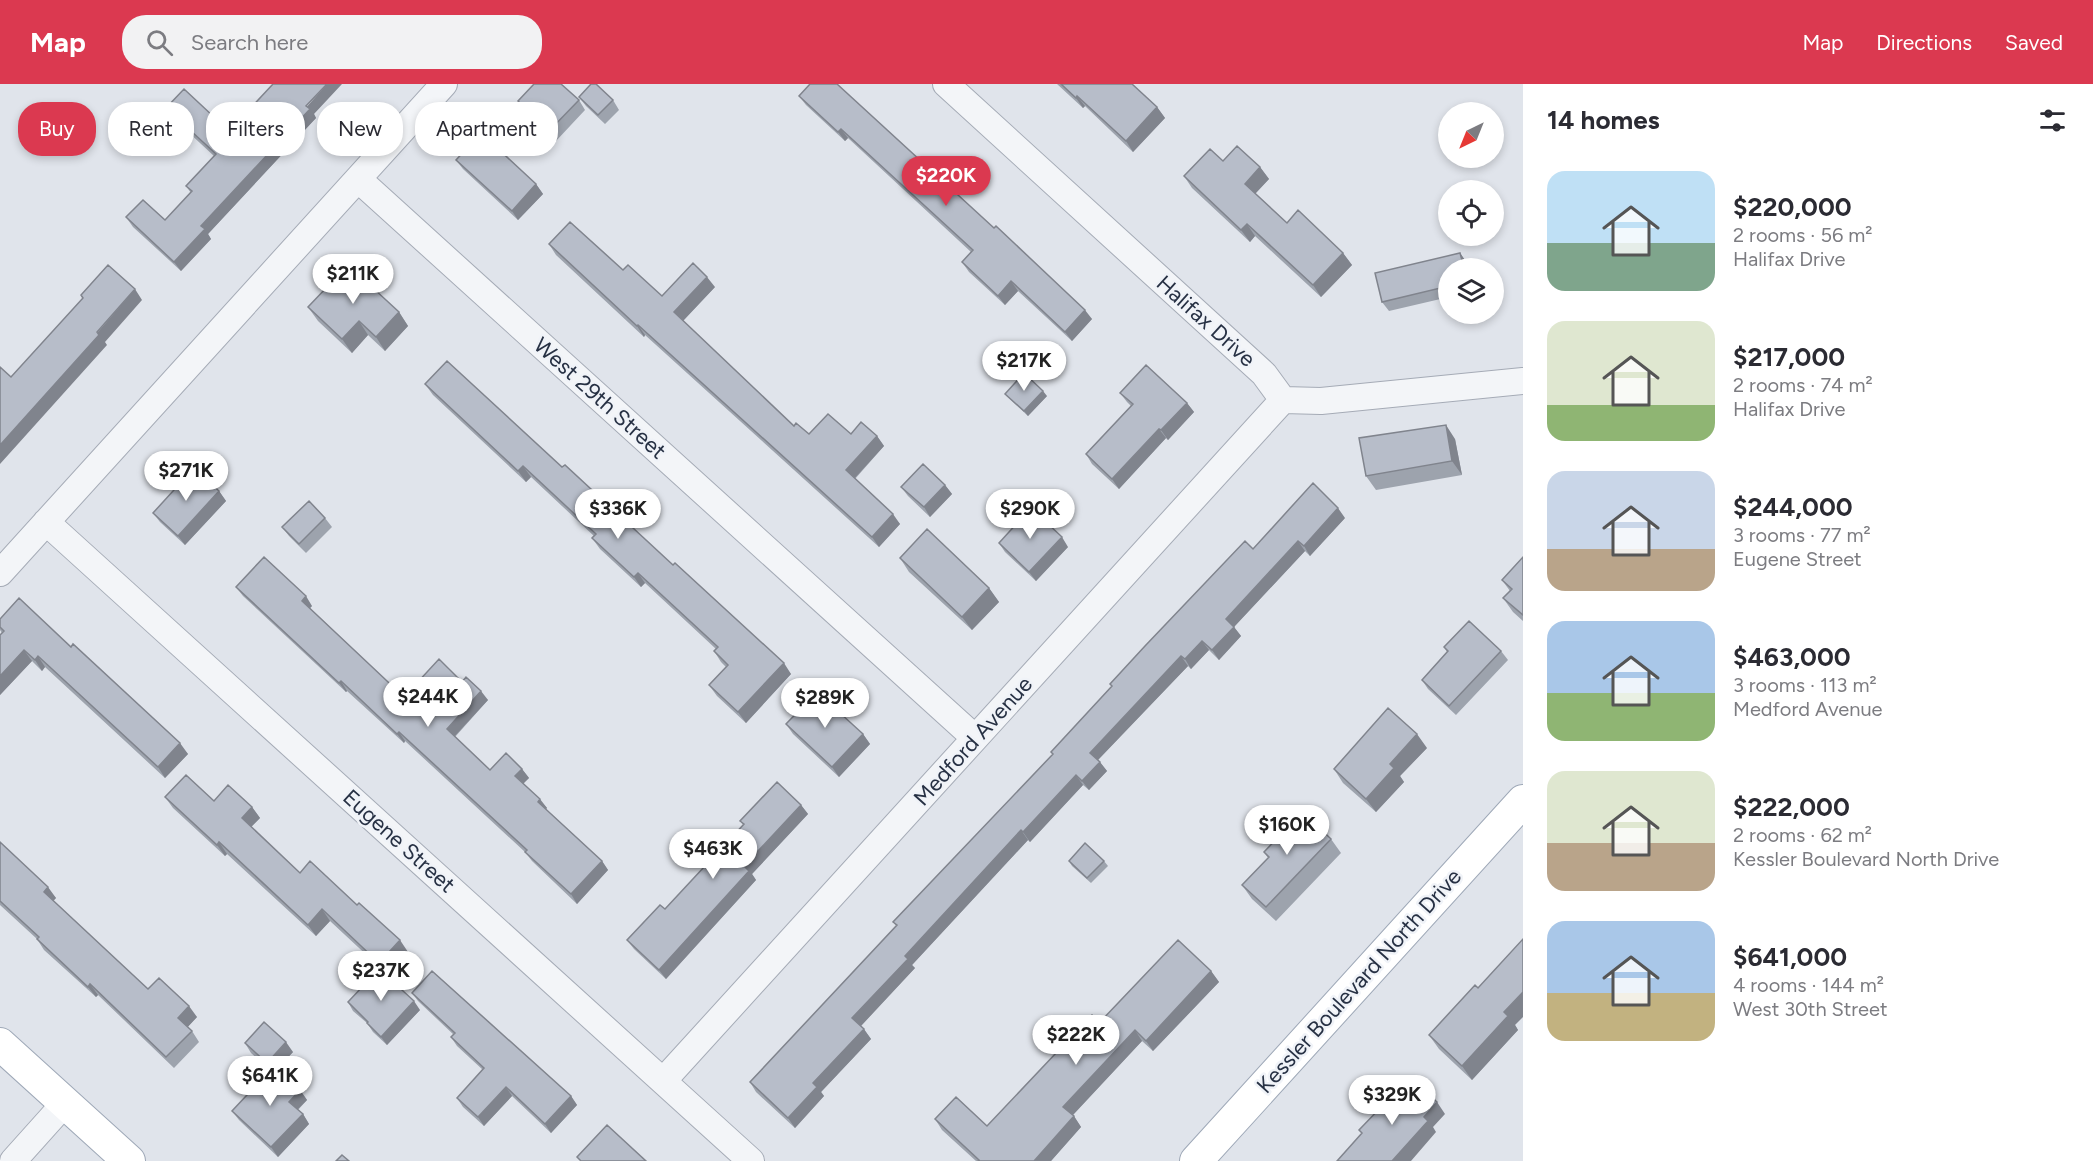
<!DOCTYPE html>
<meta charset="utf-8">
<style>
body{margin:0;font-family:Figtree,sans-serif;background:#f2f2f3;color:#2b2b33;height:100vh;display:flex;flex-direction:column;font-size:22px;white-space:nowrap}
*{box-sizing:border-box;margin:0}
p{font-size:20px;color:#7c7c81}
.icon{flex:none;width:33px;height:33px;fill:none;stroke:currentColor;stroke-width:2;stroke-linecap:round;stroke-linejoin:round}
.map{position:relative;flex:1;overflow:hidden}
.panel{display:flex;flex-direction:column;background:#fff;width:570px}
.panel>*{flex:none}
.top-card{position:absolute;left:18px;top:18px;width:570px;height:54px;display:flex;gap:12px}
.needle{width:39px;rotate:223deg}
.tools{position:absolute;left:1438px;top:18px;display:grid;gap:12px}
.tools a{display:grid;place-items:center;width:66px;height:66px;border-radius:50%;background:#fff;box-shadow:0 3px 9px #0003;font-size:30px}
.price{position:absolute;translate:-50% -51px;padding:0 14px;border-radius:21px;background:#fff;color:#222;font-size:20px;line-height:39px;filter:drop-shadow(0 2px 3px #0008)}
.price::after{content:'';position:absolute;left:50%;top:36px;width:18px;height:14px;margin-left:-9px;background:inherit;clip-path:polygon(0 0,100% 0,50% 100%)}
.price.active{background:#db3950;color:#fff}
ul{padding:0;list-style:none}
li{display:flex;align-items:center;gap:18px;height:150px;padding:0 24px}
li span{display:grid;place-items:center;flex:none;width:168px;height:120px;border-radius:18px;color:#555}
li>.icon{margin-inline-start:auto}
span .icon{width:72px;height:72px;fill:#fffc;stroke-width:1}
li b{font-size:26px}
h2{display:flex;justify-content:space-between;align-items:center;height:72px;padding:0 24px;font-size:26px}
.tag{padding:0 21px;border-radius:24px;background:#fff;box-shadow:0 3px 9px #0003;font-size:21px;line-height:54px}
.tag.active{background:#db3950;color:#fff}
header{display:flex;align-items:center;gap:36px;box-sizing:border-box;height:84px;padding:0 30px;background:#db3950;color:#fff}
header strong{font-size:28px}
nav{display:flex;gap:33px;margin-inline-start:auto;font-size:21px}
.search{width:420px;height:54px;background:#f2f2f3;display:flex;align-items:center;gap:15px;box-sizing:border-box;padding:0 21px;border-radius:24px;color:#7c7c81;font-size:22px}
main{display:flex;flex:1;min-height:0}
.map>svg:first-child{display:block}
</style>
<header>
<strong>Map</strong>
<div class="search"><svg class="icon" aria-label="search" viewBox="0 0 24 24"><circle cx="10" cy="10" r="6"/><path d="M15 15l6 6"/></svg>Search here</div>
<nav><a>Map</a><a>Directions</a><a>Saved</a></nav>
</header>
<main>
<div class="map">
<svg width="1523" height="1077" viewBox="0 0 1523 1077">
<rect width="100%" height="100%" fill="#e0e4eb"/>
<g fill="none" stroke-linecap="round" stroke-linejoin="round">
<g stroke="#a5abb6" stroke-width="28">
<path id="minor" d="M 946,0 L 1264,290 L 1283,316 L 1321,317 L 1523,297
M 358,95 L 975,654
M 46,438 L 751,1077
M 0,489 L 444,0
M 663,997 L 1283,316
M 13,1077 L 65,1019"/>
</g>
<g stroke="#9ea8b7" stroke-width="34">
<path id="major" d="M 0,960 L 129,1077
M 1196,1077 L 1523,717"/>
</g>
<use href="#minor" stroke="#f3f5f8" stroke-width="26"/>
<use href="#major" stroke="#fff" stroke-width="32"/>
</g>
<path fill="#9da3ad" d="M 1057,0 L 1132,0 L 1157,23 L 1165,34 L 1133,68 L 1085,22 L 1083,24 Z
M 799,12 L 1092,235 L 1072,257 L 1018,207 L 1005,221 L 969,188 L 962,178 L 971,168 L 848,54 L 845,57 L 806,21 Z
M 579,13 L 613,16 L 619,26 L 605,40 L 586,22 Z
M 579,16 L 585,26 L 556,57 L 525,26 L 518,17 Z
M 166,24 L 229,47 L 314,30 L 316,34 L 208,150 L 211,155 L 181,187 L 133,143 L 126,133 L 165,136 L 191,109 L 186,102 L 214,72 L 173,34 Z
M 456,76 L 536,100 L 543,110 L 518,136 L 463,85 Z
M 1223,77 L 1260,83 L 1269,95 L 1255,110 L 1287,139 L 1343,169 L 1352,181 L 1321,213 L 1255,152 L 1250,158 L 1192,104 L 1184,92 Z
M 549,160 L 623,186 L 662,212 L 715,203 L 683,237 L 794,342 L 809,350 L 851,350 L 877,352 L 884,362 L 855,395 L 900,440 L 879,463 L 645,251 L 644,253 L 556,171 Z
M 1460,169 L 1467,179 L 1449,184 L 1449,213 L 1389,227 L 1382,218 Z
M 308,223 L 399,228 L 408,242 L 385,267 L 368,251 L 352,269 L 318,237 Z
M 425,300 L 562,383 L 791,590 L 746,639 L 717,612 L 709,601 L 726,583 L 721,578 L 714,567 L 716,565 L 645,499 L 641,503 L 600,465 L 592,454 L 594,452 L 531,393 L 526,398 L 433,311 Z
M 1120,309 L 1187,319 L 1194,328 L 1168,356 L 1166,354 L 1119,405 L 1092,380 L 1086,370 L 1131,322 L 1127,318 Z
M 1005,310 L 1047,312 L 1028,332 L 1009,314 Z
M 1455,355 L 1462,391 L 1376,406 L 1366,392 Z
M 945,401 L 952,410 L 930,433 L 908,412 L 901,403 Z
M 219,407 L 226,417 L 185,461 L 160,438 L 153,429 Z
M 325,434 L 332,443 L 306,469 L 289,452 L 282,443 Z
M 1345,434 L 1310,472 L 1305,467 L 1234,543 L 1241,552 L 1219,576 L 1209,566 L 1191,585 L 1188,582 L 1098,676 L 1107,687 L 1089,706 L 1083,701 L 1030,758 L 1028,756 L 912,881 L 915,884 L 861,942 L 871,955 L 821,1008 L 824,1012 L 795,1044 L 756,1008 L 750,998 L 896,842 L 893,838 L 1053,671 L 1051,668 L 1112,602 L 1110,600 L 1253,465 Z
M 999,459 L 1068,463 L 1036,497 L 1005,468 Z
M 1523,473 L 1523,537 L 1513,528 L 1503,514 L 1510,507 L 1502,496 Z
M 900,474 L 989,504 L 999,518 L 972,546 L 909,488 Z
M 236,503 L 312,522 L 310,524 L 404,613 L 462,598 L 488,616 L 455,653 L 490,686 L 522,685 L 529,694 L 523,699 L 547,724 L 546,725 L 602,777 L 608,786 L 577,820 L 532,777 L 525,768 L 405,657 L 404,659 L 347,607 L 346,608 L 243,512 Z
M 0,535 L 71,563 L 188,670 L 165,694 L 45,583 L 42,587 L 32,577 L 0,611 L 0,551 L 2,549 L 0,546 Z
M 1444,563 L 1501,567 L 1508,576 L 1456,631 L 1428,605 L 1422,596 L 1447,568 Z
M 786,640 L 863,650 L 870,660 L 839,693 L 793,650 Z
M 1427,664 L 1400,692 L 1404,698 L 1376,728 L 1343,699 L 1334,685 Z
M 165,713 L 214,717 L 252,723 L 260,734 L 251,743 L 300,789 L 408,868 L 387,890 L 330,837 L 316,852 L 227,770 L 225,772 L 173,724 Z
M 801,721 L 808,730 L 752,790 L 756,796 L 666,895 L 634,865 L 627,856 L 665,825 L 743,741 L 740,737 Z
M 1279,741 L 1331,755 L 1341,769 L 1276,837 L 1252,815 L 1242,801 L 1268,774 L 1264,768 L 1284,748 Z
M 0,758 L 56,814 L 53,817 L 148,905 L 197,933 L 187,943 L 192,947 L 199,958 L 174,984 L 98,911 L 96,913 L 44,866 L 37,855 L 0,821 Z
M 1069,777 L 1104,777 L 1108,782 L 1091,799 L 1072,782 Z
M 1211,887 L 1219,898 L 1153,967 L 1142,957 L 1073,1031 L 1081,1043 L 1051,1077 L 976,1077 L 942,1046 L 935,1035 L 987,1042 L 1100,938 Z
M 412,909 L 571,1012 L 577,1021 L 551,1049 L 512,1012 L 484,1042 L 463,1023 L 457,1014 L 483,986 L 457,962 L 451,953 L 454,951 L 418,917 Z
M 348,918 L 420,926 L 387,961 L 373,948 L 367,939 L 353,927 Z
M 1515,941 L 1518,946 L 1472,996 L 1439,965 L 1429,951 Z
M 245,959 L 293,968 L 277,985 L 300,1006 L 307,1016 L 298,1026 L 303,1030 L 309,1040 L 278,1073 L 239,1036 L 232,1027 L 270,986 L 251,969 Z"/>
<path fill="#80848d" d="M 327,0 L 342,0 L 314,30 L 316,34 L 208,150 L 211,155 L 181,187 L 174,178 L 201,142 Z
M 1077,12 L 1085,22 L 1083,24 L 1076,14 Z
M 1157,23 L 1165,34 L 1133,68 L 1126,57 Z
M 841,45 L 848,54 L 845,57 L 838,48 Z
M 1260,83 L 1269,95 L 1253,112 L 1245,100 Z
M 536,100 L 543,110 L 518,136 L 512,127 Z
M 1247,140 L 1255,152 L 1250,158 L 1241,146 Z
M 1343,169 L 1352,181 L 1321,213 L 1313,201 Z
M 1460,169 L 1467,179 L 1468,184 L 1464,184 Z
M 707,193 L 715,203 L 681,239 L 674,228 Z
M 1011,197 L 1018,207 L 1005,221 L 998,212 Z
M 135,205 L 142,216 L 105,258 L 107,261 L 0,380 L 0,361 Z
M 1085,226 L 1092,235 L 1072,257 L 1065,248 Z
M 399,228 L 408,242 L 385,267 L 376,253 Z
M 359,237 L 368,251 L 352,269 L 342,255 Z
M 638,241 L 645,251 L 644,253 L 637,242 Z
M 1043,307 L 1047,312 L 1028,332 L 1024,327 Z
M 1187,319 L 1194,328 L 1168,356 L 1161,346 Z
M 1446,341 L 1455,355 L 1462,391 L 1452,377 Z
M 1159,345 L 1166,354 L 1119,405 L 1112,395 Z
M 877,352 L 884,362 L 853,396 L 846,386 Z
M 523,382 L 531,393 L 526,398 L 518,387 Z
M 945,401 L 952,410 L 930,433 L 924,423 Z
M 219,407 L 226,417 L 185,461 L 178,452 Z
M 1338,424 L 1345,434 L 1310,472 L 1304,462 Z
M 893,430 L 900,440 L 879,463 L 872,453 Z
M 1062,453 L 1068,463 L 1036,497 L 1029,488 Z
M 1298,457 L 1305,467 L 1233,544 L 1226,535 Z
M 638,489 L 645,499 L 641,503 L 634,493 Z
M 989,504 L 999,518 L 972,546 L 962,533 Z
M 306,512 L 312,522 L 308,526 L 302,517 Z
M 1234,543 L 1241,552 L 1219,576 L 1212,566 Z
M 1202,557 L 1209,566 L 1191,585 L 1185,575 Z
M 24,566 L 32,577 L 0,611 L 0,592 Z
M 38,572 L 45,583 L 42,587 L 35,576 Z
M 1181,572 L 1188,582 L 1096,678 L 1090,669 Z
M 784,579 L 791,590 L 746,639 L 738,628 Z
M 341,597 L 347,607 L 346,608 L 339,599 Z
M 481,607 L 488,616 L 453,654 L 447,645 Z
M 399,648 L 405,657 L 404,659 L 397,650 Z
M 863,650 L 870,660 L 839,693 L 832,683 Z
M 1417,650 L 1427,664 L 1400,692 L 1404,698 L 1376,728 L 1366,715 L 1390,680 Z
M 180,659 L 188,670 L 165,694 L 158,683 Z
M 1100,678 L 1107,687 L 1089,706 L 1082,697 Z
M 522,685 L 529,694 L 522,701 L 515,692 Z
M 1076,691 L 1083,701 L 1030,758 L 1023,748 Z
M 540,715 L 547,724 L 544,727 L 538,718 Z
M 801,721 L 808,730 L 752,790 L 756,796 L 666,895 L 659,886 L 744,782 Z
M 252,723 L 260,734 L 249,745 L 242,734 Z
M 1021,746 L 1028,756 L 912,881 L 915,884 L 859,944 L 852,934 L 905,872 Z
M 219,758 L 227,770 L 225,772 L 217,761 Z
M 602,777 L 608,786 L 577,820 L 571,810 Z
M 48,803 L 56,814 L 51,819 L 44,808 Z
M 322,825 L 330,837 L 316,852 L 308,841 Z
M 400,856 L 408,868 L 387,890 L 379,879 Z
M 1211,887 L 1219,898 L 1153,967 L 1146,957 Z
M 90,900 L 98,911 L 96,913 L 88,903 Z
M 1523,908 L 1523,933 L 1515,941 L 1518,946 L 1472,996 L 1462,982 L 1504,928 Z
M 414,917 L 420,926 L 387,961 L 381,953 Z
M 189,922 L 197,933 L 186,945 L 178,934 Z
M 864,945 L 871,955 L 821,1008 L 824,1012 L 795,1044 L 788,1034 L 813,999 Z
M 1135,946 L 1142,957 L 1071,1033 L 1063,1023 Z
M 286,958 L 293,968 L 273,989 L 267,979 Z
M 506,1003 L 512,1012 L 484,1042 L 478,1033 Z
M 300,1006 L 307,1016 L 296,1027 L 289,1018 Z
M 571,1012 L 577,1021 L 551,1049 L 545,1040 Z
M 1437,1018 L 1445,1030 L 1433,1043 L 1436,1048 L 1411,1077 L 1392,1077 L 1424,1033 Z
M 303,1030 L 309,1040 L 278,1073 L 271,1063 Z
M 1074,1032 L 1081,1043 L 1051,1077 L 1034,1077 Z"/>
<path fill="#b7bdc9" stroke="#80848d" stroke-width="1.5" d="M 273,0 L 327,0 L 306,22 L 310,25 L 201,142 L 205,145 L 174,178 L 126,133 L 143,116 L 165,136 L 192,107 L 186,102 L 216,70 L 166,24 L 184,5 L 229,47 Z
M 534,0 L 561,0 L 579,16 L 549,47 L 518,17 Z
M 591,0 L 596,0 L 613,16 L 598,31 L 579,13 Z
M 810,0 L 837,0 L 994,144 L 996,142 L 1085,226 L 1065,248 L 1011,197 L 998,212 L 962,178 L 973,166 L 841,45 L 838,48 L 799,12 Z
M 1061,0 L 1132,0 L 1157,23 L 1126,57 L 1077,12 L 1076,14 Z
M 481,49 L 536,100 L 512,127 L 456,76 Z
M 1237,62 L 1260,83 L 1245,100 L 1287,139 L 1298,126 L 1343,169 L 1313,201 L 1247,140 L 1241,146 L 1184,92 L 1210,65 L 1223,77 Z
M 570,138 L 623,186 L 628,181 L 662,212 L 693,179 L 707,193 L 674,228 L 794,342 L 796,339 L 809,350 L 828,330 L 851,350 L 861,338 L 877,352 L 846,386 L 893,430 L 872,453 L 638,241 L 637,242 L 549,160 Z
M 1460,169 L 1464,184 L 1449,184 L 1449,202 L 1382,218 L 1375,189 Z
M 108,181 L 135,205 L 97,248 L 99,251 L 0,361 L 0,283 L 11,293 L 83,214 L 81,211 Z
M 348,181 L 399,228 L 376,253 L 359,237 L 342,255 L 308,223 Z
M 447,277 L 562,383 L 565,381 L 673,481 L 675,479 L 784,579 L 738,628 L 709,601 L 728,581 L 714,567 L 718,563 L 638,489 L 634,493 L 592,454 L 596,450 L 523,382 L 518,387 L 425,300 Z
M 1146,281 L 1187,319 L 1161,346 L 1159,345 L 1112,395 L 1086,370 L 1133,320 L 1120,309 Z
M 1024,289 L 1043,307 L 1024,327 L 1005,310 Z
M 1446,341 L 1452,377 L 1366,392 L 1359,354 Z
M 923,380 L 945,401 L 924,423 L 901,403 Z
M 194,384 L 219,407 L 178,452 L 153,429 Z
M 1313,399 L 1338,424 L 1304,462 L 1298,457 L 1226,535 L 1234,543 L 1212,566 L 1202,557 L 1185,575 L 1181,572 L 1090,669 L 1100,678 L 1082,697 L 1076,691 L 1023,748 L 1021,746 L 905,872 L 908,875 L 852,934 L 864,945 L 813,999 L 817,1003 L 788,1034 L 750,998 L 897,841 L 893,838 L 1053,670 L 1051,668 L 1112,602 L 1110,600 L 1145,562 L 1245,457 L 1253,465 Z
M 309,417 L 325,434 L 299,460 L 282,443 Z
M 1031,424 L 1062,453 L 1029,488 L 999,459 Z
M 927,445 L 989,504 L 962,533 L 900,474 Z
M 264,473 L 306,512 L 302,517 L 404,613 L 439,575 L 462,598 L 466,593 L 481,607 L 447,645 L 490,686 L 506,669 L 522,685 L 515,692 L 540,715 L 538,718 L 602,777 L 571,810 L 525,768 L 527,766 L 399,648 L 397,650 L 341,597 L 339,599 L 236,503 Z
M 1523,473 L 1523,531 L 1503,514 L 1512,505 L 1502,496 Z
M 19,514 L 71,563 L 73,560 L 180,659 L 158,683 L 38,572 L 35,576 L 24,566 L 0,592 L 0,551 L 4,547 L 0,543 L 0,535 Z
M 1469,537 L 1501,567 L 1449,622 L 1422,596 L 1448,567 L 1444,563 Z
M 817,608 L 863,650 L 832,683 L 786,640 Z
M 1388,624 L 1417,650 L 1390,680 L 1394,684 L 1366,715 L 1334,685 Z
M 186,691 L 214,717 L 228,701 L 252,723 L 242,734 L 300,789 L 310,777 L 357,821 L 359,819 L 400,856 L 379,879 L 322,825 L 308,841 L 219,758 L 217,761 L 165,713 Z
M 777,698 L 801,721 L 744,782 L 749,787 L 659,886 L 627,856 L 660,821 L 665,825 L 744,740 L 740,737 Z
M 1297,722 L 1331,755 L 1266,823 L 1242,801 L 1269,773 L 1264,768 L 1285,746 L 1279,741 Z
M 0,758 L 48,803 L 44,808 L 148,905 L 159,894 L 189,922 L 178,934 L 192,947 L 166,973 L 90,900 L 88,903 L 37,855 L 39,853 L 0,817 Z
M 1085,759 L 1104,777 L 1087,794 L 1069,777 Z
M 1523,855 L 1523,908 L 1504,928 L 1508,932 L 1462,982 L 1429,951 L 1475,901 L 1478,904 Z
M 1178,856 L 1211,887 L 1146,957 L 1135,946 L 1063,1023 L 1074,1032 L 1034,1077 L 978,1077 L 979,1076 L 935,1035 L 956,1013 L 987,1042 L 1092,931 L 1100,938 Z
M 379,885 L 414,917 L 381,953 L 367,939 L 368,938 L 348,918 Z
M 432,887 L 571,1012 L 545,1040 L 506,1003 L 478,1033 L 457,1014 L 484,984 L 451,953 L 455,949 L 412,909 Z
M 264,938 L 286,958 L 267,979 L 245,959 Z
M 274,982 L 300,1006 L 289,1018 L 303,1030 L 271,1063 L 232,1027 Z
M 1410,993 L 1437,1018 L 1424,1033 L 1428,1037 L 1392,1077 L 1337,1077 L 1362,1049 L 1359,1046 Z
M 607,1041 L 646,1077 L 581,1077 L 577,1073 Z
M 342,1071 L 349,1077 L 336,1077 Z"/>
<g text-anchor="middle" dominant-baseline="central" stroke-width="5" stroke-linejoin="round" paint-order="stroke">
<g font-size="22" fill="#273144" stroke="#f0f3f8">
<text transform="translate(1206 237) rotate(42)">Halifax Drive</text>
<text transform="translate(600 314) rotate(42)">West 29th Street</text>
<text transform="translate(973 657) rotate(-48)">Medford Avenue</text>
<text transform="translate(399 757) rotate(42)">Eugene Street</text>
<text transform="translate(1359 897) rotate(-48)">Kessler Boulevard North Drive</text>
</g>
</g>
</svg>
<div class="tools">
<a><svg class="needle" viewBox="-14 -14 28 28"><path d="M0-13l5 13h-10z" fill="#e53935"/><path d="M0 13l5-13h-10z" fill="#7c7c81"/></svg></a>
<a><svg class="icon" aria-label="locate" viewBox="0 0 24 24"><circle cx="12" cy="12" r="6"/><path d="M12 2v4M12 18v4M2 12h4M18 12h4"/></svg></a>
<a><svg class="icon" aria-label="layers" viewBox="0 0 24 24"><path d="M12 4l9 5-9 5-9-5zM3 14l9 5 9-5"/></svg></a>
</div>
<b class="price active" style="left:946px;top:123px">$220K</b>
<b class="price" style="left:353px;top:221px">$211K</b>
<b class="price" style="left:1024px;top:308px">$217K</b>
<b class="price" style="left:186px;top:418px">$271K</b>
<b class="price" style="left:618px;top:456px">$336K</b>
<b class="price" style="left:1030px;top:456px">$290K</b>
<b class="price" style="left:428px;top:644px">$244K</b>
<b class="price" style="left:825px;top:645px">$289K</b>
<b class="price" style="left:1287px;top:772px">$160K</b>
<b class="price" style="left:713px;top:796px">$463K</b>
<b class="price" style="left:381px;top:918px">$237K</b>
<b class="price" style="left:1076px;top:982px">$222K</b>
<b class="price" style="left:270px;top:1023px">$641K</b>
<b class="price" style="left:1392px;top:1042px">$329K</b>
<div class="top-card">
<a class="tag active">Buy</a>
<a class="tag">Rent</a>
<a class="tag">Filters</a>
<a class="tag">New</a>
<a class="tag">Apartment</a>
</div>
</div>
<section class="panel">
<h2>14 homes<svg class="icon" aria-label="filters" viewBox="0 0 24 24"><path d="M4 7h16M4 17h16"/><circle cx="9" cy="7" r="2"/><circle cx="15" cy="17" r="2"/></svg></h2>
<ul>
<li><span style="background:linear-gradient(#bfe0f5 60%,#7fa58c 0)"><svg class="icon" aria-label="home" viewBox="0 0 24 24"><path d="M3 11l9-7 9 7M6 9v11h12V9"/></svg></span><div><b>$220,000</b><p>2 rooms · 56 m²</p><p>Halifax Drive</p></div></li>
<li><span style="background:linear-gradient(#dfe7d0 70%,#8fb573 0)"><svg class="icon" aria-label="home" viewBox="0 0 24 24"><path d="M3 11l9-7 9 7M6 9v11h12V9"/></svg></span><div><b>$217,000</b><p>2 rooms · 74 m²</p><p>Halifax Drive</p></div></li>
<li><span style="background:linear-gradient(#c9d6e8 65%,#b9a48a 0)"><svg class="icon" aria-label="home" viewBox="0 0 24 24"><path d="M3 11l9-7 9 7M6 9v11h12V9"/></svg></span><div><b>$244,000</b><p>3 rooms · 77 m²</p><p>Eugene Street</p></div></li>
<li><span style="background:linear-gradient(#a9c7e8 60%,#8fb573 0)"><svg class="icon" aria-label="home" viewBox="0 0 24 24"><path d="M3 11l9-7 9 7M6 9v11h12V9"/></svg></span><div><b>$463,000</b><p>3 rooms · 113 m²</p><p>Medford Avenue</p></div></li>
<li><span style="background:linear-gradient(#dfe7d0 60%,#b9a48a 0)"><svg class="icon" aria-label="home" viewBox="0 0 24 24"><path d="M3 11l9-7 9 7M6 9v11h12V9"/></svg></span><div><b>$222,000</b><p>2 rooms · 62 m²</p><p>Kessler Boulevard North Drive</p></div></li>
<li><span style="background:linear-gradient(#a9c7e8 60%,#c2b280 0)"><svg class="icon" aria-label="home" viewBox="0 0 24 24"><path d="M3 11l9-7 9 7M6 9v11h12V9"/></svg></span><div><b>$641,000</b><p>4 rooms · 144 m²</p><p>West 30th Street</p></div></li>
</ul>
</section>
</main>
